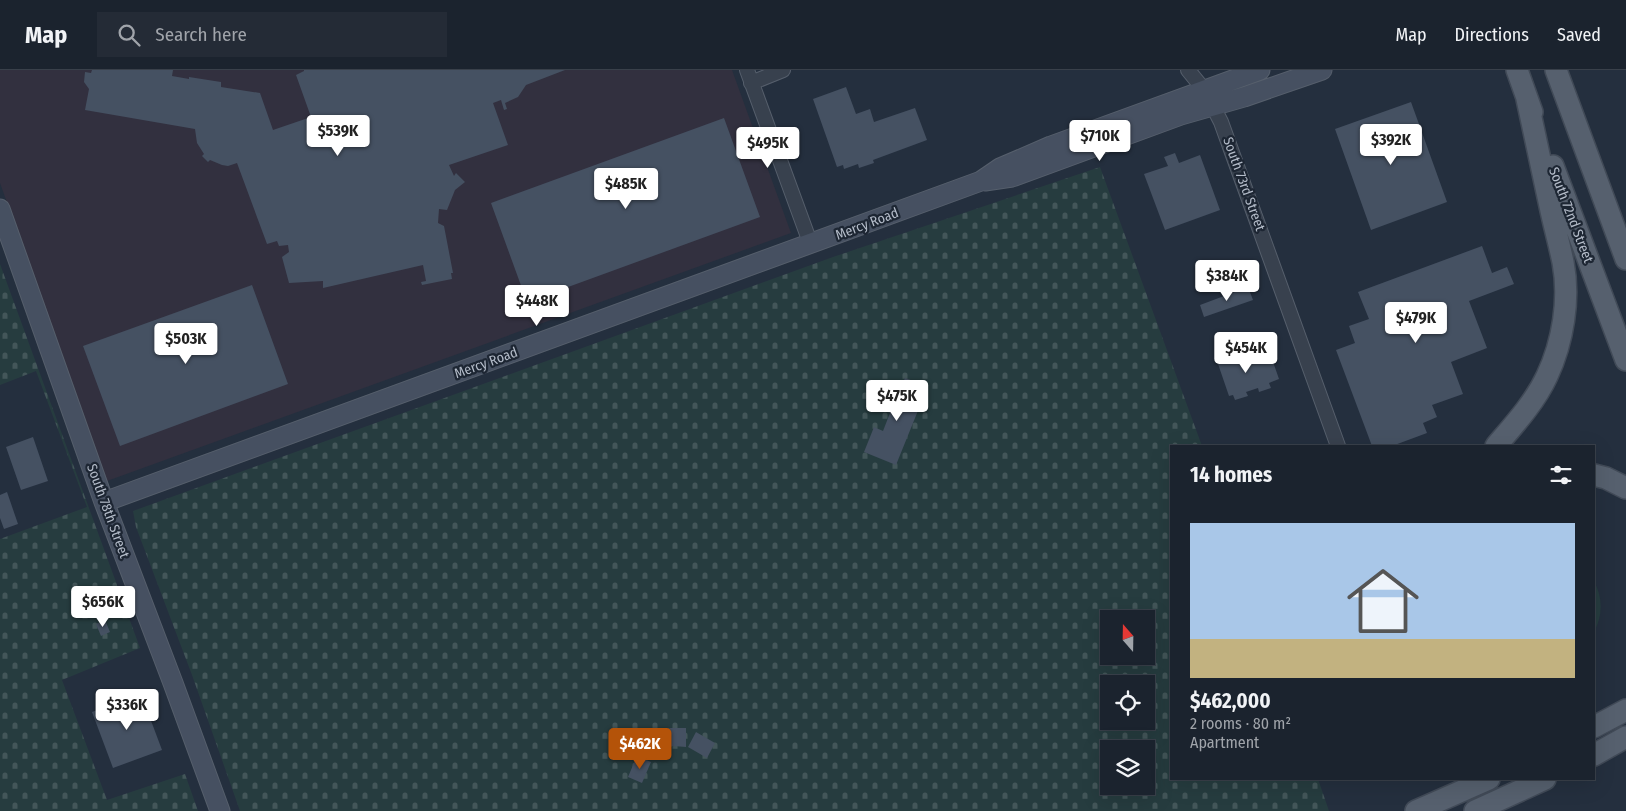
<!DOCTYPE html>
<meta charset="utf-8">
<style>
body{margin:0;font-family:"Fira Sans Condensed",sans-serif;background:#242b36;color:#f1f3f6;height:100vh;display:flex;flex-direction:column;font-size:19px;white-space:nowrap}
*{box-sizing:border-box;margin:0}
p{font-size:16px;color:#a0a4aa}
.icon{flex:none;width:28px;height:28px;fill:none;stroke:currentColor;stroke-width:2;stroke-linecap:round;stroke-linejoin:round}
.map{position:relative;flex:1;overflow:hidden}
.details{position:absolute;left:1170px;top:375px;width:425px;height:335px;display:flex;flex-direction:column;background:#1b232e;border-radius:0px;box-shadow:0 5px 20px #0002,0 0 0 1px #39404a}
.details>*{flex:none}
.needle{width:32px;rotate:340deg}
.buttons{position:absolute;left:1100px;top:540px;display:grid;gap:10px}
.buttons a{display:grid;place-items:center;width:55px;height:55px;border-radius:0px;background:#1b232e;box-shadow:0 5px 20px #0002,0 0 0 1px #39404a;font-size:25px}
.price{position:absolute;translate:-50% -42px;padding:0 11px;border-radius:5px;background:#fff;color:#222;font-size:16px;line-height:32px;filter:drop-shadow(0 1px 2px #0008)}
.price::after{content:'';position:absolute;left:50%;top:30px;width:15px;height:11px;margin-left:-8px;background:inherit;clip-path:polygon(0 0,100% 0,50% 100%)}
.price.on{background:#b45309;color:#fff}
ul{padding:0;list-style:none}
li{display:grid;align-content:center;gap:10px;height:265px;padding:0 20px}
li+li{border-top:1px solid #39404a}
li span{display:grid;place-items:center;height:155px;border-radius:0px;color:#555}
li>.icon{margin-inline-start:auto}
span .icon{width:90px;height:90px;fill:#fffc;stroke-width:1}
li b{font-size:21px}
h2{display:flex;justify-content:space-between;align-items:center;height:60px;padding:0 20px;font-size:21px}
header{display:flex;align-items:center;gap:30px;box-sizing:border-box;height:70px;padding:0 25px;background:#1b232e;border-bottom:1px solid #39404a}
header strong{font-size:24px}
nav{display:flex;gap:28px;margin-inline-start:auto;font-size:18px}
.search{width:350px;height:45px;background:#242b36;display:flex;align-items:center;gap:12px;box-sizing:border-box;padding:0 18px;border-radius:0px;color:#a0a4aa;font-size:19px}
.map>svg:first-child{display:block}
</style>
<header>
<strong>Map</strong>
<div class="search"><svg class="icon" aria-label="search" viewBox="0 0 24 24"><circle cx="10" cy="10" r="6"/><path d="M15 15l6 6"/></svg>Search here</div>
<nav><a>Map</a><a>Directions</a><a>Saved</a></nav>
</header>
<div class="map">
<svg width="1626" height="741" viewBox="0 0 1626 741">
<defs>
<pattern id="cemetery-stones" width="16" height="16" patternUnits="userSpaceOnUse" patternTransform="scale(1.25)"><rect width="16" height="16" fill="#263c3f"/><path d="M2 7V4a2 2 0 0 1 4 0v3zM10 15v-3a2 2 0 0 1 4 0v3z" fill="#435659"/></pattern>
</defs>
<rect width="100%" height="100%" fill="#242f3e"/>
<path fill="#32303f" d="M 0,0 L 732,0 L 791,163 L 107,411 L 0,113 Z"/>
<path fill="#263c3f" d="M 1594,511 C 1603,528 1603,545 1594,562 Z"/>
<path fill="url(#cemetery-stones)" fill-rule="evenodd" d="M 1100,97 L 1202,376 L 1171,376 L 1171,709 L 1318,709 L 1329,741 L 240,741 L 192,605 L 136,457 L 133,441 L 833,187 ZM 1109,549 L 1146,549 L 1146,586 L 1109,586 ZM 1109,614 L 1146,614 L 1146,651 L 1109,651 ZM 1109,679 L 1146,679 L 1146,716 L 1109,716 Z
M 0,194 L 140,578 L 62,610 L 107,730 L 185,704 L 198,741 L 0,741 L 0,469 L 87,437 L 36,301 L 0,315 Z"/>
<path fill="#455162" d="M 92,0 L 173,0 L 172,6 L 189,9 L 189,7 L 221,12 L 221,17 L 260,23 L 273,60 L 311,47 L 296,5 L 304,1 L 304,0 L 565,0 L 526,15 L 518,27 L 505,33 L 507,39 L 504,40 L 501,30 L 493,33 L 508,75 L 449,95 L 454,106 L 456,103 L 465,112 L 455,120 L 447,140 L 439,139 L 438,153 L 444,156 L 453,203 L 451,203 L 452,209 L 422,215 L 421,212 L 426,211 L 423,195 L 323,218 L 323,211 L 289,213 L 282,187 L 289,182 L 288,175 L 279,176 L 277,171 L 267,174 L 237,93 L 228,96 L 222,95 L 210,90 L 208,92 L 202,86 L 204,84 L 197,73 L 195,59 L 85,40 L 89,19 L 84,12 L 85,2 L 91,3 Z
M 846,17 L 856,44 L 870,39 L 874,52 L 915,38 L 927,70 L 873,90 L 874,93 L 859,98 L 858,94 L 844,99 L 843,95 L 837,97 L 813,29 Z
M 1411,32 L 1447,132 L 1371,160 L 1335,59 Z
M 724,48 L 760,147 L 527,232 L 491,133 Z
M 1175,83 L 1179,93 L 1200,85 L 1220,140 L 1165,160 L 1144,104 L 1168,96 L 1164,87 Z
M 1482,176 L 1492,203 L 1507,197 L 1514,214 L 1469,231 L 1487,278 L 1451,292 L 1463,324 L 1432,335 L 1437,347 L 1423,353 L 1427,363 L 1392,376 L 1372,376 L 1336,280 L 1355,273 L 1349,256 L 1369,249 L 1358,222 Z
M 252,215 L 288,314 L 120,376 L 83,276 Z
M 1248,217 L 1253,230 L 1204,247 L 1200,235 Z
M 1230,280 L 1231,285 L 1236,283 L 1240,296 L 1249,293 L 1248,288 L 1259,285 L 1260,290 L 1271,286 L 1279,309 L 1269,313 L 1271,318 L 1259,322 L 1258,318 L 1246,322 L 1248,326 L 1235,330 L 1233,325 L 1229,326 L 1217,291 L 1222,290 L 1219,283 Z
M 905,308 L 928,316 L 896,395 L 864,382 L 874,357 L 883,361 L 890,343 L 886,341 L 895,319 L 900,321 Z
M 33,367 L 48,411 L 21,420 L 6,377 Z
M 7,422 L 18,454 L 4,459 L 0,448 L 0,425 Z
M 105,550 L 110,562 L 101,566 L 96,554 Z
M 141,624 L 162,680 L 113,698 L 92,642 Z
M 670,658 L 686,658 L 686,677 L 673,676 L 660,681 L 651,688 L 640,675 L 653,664 Z
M 696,662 L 715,673 L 707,688 L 688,677 Z
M 637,686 L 651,692 L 642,713 L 628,707 Z"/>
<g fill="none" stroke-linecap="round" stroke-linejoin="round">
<g stroke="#565f6c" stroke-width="16">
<path id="street" d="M 747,0 L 811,175
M 1188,0 L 1205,21 L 1221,52 L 1338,376
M 751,13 L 783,0"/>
</g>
<g stroke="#565f6c" stroke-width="21">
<path id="secondary" d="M 985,111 L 1012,107 L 1181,45 L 1244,27 L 1322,0
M 0,139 L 104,432 L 173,613 L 220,741
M 104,432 L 981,111 L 1000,98 L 1051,76 L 1260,0"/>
</g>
<g stroke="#414a57" stroke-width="24">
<path id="primary" d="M 1517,0 L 1532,42
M 1556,0 L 1626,189
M 1553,96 L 1626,290
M 1496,376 C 1514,355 1535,332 1547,306 C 1563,272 1570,229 1563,192 C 1559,173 1554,155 1550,136 C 1542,100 1535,65 1527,29
M 1594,405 L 1606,408 L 1626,418
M 1594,657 L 1626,640
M 1594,685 L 1626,667
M 1416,741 L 1489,709
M 1475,741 L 1545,709"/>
</g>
<use href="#street" stroke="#38414e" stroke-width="14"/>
<use href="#secondary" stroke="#465061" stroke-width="19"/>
<use href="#primary" stroke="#56606e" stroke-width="21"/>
</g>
<g text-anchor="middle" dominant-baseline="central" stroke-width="4.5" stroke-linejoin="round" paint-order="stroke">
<g font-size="14" fill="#b4bcc9" stroke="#1d2633">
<text transform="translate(1244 114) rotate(70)">South 73rd Street</text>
<text transform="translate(1571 145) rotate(69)">South 72nd Street</text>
<text transform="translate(867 154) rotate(-21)">Mercy Road</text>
<text transform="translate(486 293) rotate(-20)">Mercy Road</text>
<text transform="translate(108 441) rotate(70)">South 78th Street</text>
</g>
</g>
</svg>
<div class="buttons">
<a><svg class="needle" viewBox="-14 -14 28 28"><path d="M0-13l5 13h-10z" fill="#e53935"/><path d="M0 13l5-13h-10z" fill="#a0a4aa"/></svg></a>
<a><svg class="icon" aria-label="locate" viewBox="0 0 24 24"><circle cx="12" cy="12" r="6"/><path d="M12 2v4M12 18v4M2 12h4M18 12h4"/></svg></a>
<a><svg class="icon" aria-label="layers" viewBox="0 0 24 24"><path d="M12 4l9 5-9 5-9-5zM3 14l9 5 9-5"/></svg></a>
</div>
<b class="price" style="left:338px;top:87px">$539K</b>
<b class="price" style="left:1100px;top:92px">$710K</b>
<b class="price" style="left:1391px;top:96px">$392K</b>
<b class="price" style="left:768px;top:99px">$495K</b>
<b class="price" style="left:626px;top:140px">$485K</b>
<b class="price" style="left:1227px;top:232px">$384K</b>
<b class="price" style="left:537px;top:257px">$448K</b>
<b class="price" style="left:1416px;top:274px">$479K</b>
<b class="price" style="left:186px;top:295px">$503K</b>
<b class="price" style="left:1246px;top:304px">$454K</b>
<b class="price" style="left:897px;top:352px">$475K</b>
<b class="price" style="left:103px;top:558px">$656K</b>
<b class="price" style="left:127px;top:661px">$336K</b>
<b class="price on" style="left:640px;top:700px">$462K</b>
<section class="details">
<h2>14 homes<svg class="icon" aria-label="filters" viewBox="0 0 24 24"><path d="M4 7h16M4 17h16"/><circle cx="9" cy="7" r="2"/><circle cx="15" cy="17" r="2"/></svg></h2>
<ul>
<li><span style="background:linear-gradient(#a9c7e8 75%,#c2b280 0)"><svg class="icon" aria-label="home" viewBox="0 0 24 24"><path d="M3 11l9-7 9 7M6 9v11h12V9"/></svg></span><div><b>$462,000</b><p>2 rooms · 80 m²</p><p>Apartment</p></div></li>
</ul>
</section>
</div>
